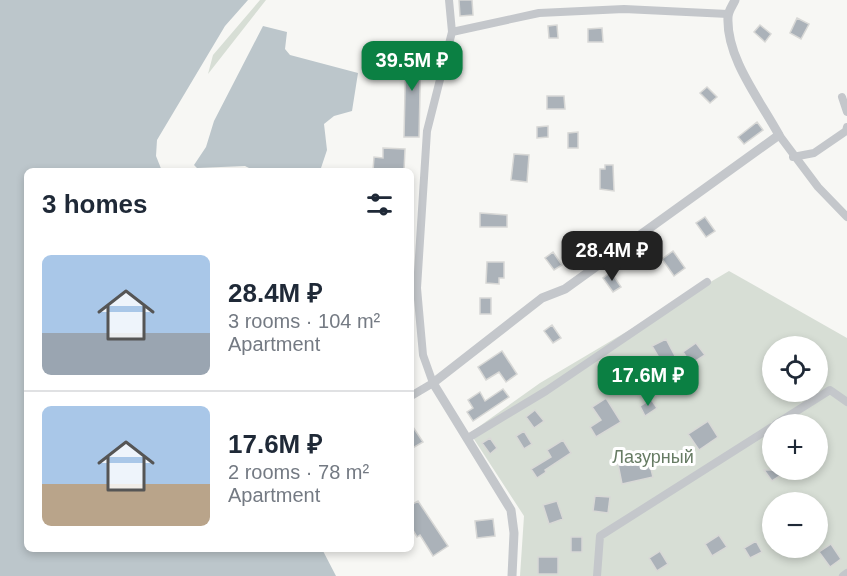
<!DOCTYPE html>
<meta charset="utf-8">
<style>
body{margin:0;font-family:Arial,sans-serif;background:#f6f6f7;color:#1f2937;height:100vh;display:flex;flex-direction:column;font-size:22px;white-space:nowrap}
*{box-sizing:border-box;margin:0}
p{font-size:20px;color:#747a83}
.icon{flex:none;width:33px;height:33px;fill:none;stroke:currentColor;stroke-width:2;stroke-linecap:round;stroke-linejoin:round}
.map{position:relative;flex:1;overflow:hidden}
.drawer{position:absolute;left:24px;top:168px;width:390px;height:384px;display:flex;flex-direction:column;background:#fff;border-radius:9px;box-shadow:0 3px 9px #0003}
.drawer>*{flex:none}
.tools{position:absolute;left:762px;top:336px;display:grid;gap:12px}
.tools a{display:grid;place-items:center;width:66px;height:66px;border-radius:50%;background:#fff;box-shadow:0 3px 9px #0003;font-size:30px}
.price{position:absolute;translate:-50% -51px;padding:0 14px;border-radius:12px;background:#0b8043;color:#fff;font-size:20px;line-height:39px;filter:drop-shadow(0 2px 3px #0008)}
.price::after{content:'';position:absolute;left:50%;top:36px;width:18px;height:14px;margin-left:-9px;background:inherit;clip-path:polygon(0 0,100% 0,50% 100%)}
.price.active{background:#222;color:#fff}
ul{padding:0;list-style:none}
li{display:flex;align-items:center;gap:18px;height:150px;padding:0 18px}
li+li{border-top:2px solid #e0e1e3}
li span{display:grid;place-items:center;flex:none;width:168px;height:120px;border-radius:9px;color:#555}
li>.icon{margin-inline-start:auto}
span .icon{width:72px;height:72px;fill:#fffc;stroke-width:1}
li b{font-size:26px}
h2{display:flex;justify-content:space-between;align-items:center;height:72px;padding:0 18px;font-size:26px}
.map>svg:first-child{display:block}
</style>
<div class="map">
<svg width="847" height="576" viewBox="0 0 847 576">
<rect width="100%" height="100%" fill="#f7f7f4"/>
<path fill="#d7ded5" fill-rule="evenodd" d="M 260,0 L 266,0 L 208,74 L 213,55 Z
M 729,271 L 847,338 L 847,576 L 520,576 L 524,516 L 470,433 L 540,383 ZM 772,346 L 818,346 L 818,392 L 772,392 ZM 772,424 L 818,424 L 818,470 L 772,470 ZM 772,502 L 818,502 L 818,548 L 772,548 Z"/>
<path fill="#bcc6cb" d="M 0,0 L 248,0 L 225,26 L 157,140 L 156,156 L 162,171 L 27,171 L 27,549 L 322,549 L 336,576 L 0,576 Z
M 263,26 L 287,32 L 285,49 L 290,55 L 358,73 L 352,111 L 334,116 L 324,124 L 327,150 L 320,171 L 255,171 L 245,166 L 197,168 L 194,165 L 206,147 L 214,121 Z"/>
<path fill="#abb2b9" stroke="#d8d8d6" stroke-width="1.5" d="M 459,0 L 472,0 L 473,15 L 460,16 Z
M 797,18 L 809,24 L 801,39 L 790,33 Z
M 557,25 L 558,38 L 549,38 L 548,26 Z
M 760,25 L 771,34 L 765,42 L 754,32 Z
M 602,28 L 603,42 L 588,42 L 588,29 Z
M 406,46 L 421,46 L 419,137 L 404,137 Z
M 707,87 L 717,97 L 710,103 L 700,93 Z
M 547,96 L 564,96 L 565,109 L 547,109 Z
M 757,122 L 763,130 L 744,144 L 738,137 Z
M 548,126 L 548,137 L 537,138 L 537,127 Z
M 578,132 L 578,148 L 568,148 L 568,133 Z
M 383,148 L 405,149 L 404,171 L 373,171 L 374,157 L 383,158 Z
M 514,154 L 529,155 L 527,182 L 511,180 Z
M 605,165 L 613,165 L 614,191 L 600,189 L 600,169 L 605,169 Z
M 480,213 L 507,215 L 507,227 L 480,227 Z
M 705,217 L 715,231 L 706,237 L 696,223 Z
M 673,251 L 685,268 L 674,276 L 662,259 Z
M 553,252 L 562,265 L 554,270 L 545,258 Z
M 487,262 L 504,262 L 504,278 L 499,278 L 499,284 L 486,283 Z
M 611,272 L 621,287 L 613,292 L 603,278 Z
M 480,298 L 491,298 L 491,314 L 480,314 Z
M 552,325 L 561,338 L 553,343 L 544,331 Z
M 666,339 L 675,356 L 662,363 L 652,346 Z
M 696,343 L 705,355 L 691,364 L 683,352 Z
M 502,351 L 517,374 L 506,382 L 499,372 L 486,380 L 478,367 Z
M 613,360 L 624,377 L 608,387 L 597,370 Z
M 503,389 L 509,397 L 473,421 L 467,412 L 473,408 L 468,400 L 480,392 L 485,401 Z
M 606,398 L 621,422 L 596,437 L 590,427 L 601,420 L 592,407 Z
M 651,399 L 657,408 L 645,416 L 640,406 Z
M 535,410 L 544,421 L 534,428 L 526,417 Z
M 708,421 L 718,437 L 699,450 L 688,434 Z
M 411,424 L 423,442 L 411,449 Z
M 524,431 L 532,444 L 524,449 L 516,436 Z
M 490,438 L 497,448 L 490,454 L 482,443 Z
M 563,440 L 571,453 L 545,470 L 546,472 L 537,478 L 531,469 L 551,457 L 547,450 Z
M 648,457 L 653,477 L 622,484 L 618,464 Z
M 764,470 L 789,470 L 772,481 Z
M 595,496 L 610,497 L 608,513 L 593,511 Z
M 418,501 L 448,546 L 433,556 L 420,535 L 417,537 L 411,527 L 411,505 Z
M 557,501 L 563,519 L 549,524 L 543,505 Z
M 493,519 L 495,536 L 477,538 L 475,521 Z
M 719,535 L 727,547 L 712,556 L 705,544 Z
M 571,537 L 582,537 L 582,552 L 571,552 Z
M 756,541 L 762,552 L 750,558 L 744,548 Z
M 831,544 L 841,559 L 830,567 L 819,552 Z
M 660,551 L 668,564 L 657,571 L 649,558 Z
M 538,557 L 558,557 L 558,574 L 538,574 Z"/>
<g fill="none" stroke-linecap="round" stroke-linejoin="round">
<path stroke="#c4c7cb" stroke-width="8" d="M 452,32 L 539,13 L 624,9 L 728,14
M 842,97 L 847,112
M 779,135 L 818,187 L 847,217
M 793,157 L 814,153 L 846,131 L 847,127
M 411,396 L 433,383 L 423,355 L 417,288 L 427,131 L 452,32 L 449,0
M 776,424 L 830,390 L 847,402
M 468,438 L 546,391 L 707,282
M 597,576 L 600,536 L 772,427
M 843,576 L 847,573"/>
<path stroke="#c4c7cb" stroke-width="9" d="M 512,576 L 514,533 L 511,510 L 433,383 L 542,298 L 565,289 L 779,135 C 760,100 726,58 728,17 C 728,11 733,5 735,0"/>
</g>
<g text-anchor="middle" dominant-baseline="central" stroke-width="6" stroke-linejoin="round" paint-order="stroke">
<g font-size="18" fill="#677c64" stroke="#fff">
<text x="653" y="457">Лазурный</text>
</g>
</g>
</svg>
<div class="tools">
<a><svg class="icon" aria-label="locate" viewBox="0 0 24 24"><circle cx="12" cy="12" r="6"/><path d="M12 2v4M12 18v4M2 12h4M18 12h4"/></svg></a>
<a>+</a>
<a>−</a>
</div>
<b class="price" style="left:412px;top:92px">39.5M ₽</b>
<b class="price active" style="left:612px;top:282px">28.4M ₽</b>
<b class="price" style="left:648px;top:407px">17.6M ₽</b>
<section class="drawer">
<h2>3 homes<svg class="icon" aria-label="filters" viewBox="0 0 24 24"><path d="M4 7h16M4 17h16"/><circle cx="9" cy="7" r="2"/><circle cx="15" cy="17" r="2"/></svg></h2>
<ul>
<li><span style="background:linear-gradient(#a9c7e8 65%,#9aa5b1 0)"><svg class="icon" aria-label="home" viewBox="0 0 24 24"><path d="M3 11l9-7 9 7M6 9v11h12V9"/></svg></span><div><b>28.4M ₽</b><p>3 rooms · 104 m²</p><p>Apartment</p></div></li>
<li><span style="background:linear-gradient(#a9c7e8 65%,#b9a48a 0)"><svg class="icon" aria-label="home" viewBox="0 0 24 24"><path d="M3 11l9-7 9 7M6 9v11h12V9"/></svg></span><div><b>17.6M ₽</b><p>2 rooms · 78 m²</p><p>Apartment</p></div></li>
</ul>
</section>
</div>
